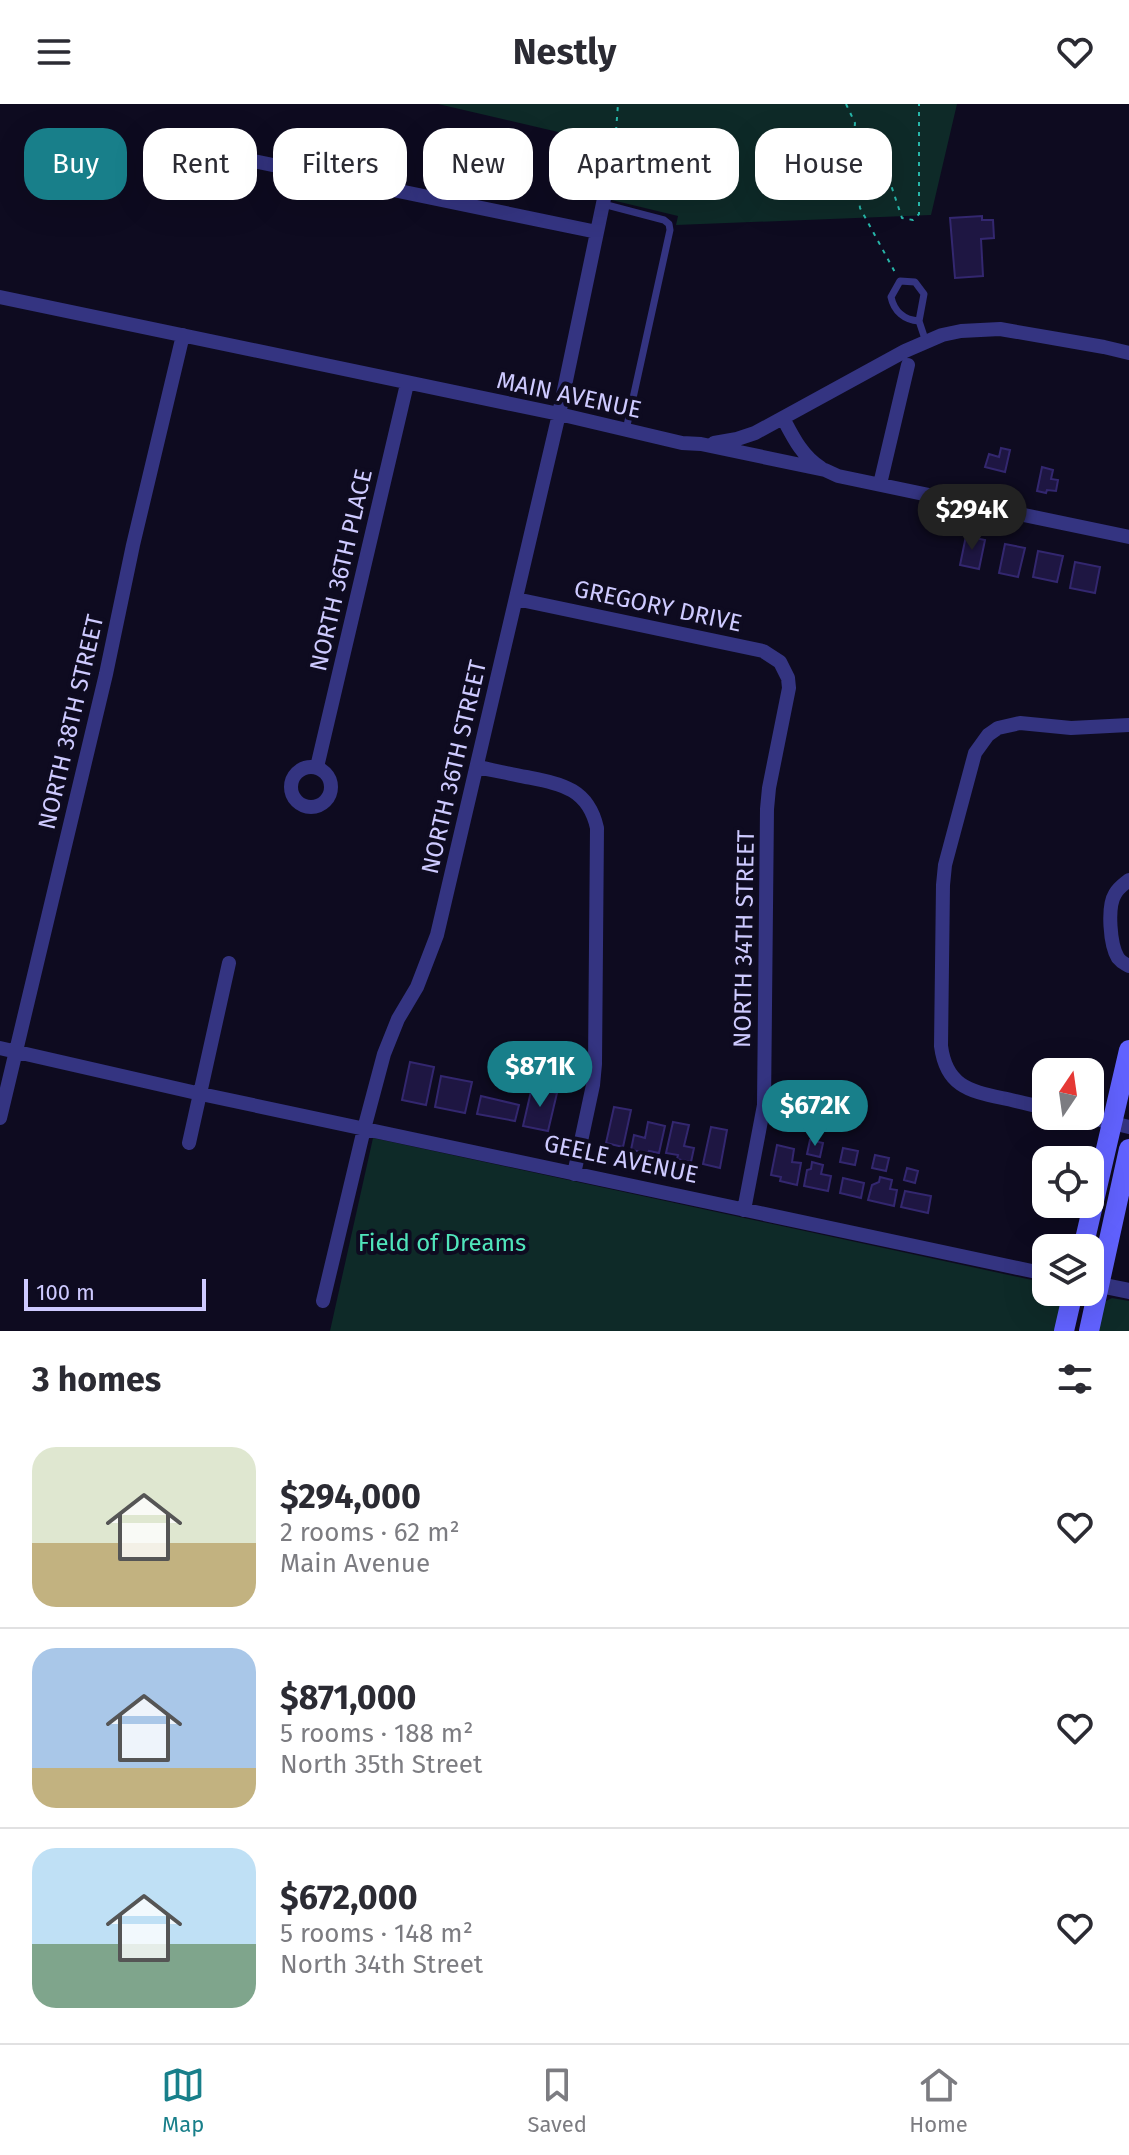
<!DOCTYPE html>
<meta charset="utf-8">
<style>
body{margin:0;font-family:"Fira Sans",sans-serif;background:#f7f7f7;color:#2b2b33;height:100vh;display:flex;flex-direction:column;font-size:30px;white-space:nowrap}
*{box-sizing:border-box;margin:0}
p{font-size:26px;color:#7c7c81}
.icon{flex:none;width:44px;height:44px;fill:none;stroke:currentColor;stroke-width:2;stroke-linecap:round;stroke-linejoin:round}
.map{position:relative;height:1227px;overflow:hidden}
.details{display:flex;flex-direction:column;background:#fff;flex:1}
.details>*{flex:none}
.guide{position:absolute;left:24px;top:24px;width:1082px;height:72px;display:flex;gap:16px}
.needle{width:52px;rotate:13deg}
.fabs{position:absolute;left:1032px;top:954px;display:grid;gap:16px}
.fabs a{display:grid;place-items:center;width:72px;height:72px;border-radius:16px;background:#fff;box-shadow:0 8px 32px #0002;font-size:40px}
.scale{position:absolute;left:24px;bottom:20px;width:182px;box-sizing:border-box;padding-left:8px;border:4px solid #cecaff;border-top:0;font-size:22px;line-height:28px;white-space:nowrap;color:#cecaff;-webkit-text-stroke:6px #0e0b20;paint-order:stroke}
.price{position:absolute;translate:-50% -68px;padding:0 18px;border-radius:28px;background:#187f8a;color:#fff;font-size:26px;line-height:52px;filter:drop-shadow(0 2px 4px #0008)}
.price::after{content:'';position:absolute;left:50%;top:48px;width:24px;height:18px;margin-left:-12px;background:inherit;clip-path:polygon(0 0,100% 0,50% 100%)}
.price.selected{background:#222;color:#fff}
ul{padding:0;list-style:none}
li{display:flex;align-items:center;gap:24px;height:200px;padding:0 32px}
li+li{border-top:2px solid #e1e1e2}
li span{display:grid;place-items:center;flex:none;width:224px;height:160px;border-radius:24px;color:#555}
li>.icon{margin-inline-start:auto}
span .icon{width:96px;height:96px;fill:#fffc;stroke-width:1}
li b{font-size:34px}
h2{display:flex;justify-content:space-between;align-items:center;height:96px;padding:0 32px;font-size:34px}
.pill{padding:0 28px;border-radius:24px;background:#fff;box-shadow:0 8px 32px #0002;font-size:28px;line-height:72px}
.pill.selected{background:#187f8a;color:#fff}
header{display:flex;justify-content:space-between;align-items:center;height:104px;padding:0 32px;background:#fff;font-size:36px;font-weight:700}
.tab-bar{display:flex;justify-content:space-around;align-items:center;height:112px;border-top:2px solid #e1e1e2;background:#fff;font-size:22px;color:#7c7c81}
.tab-bar a{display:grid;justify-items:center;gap:4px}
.tab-bar .selected{color:#187f8a}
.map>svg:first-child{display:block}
</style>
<header><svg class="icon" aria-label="menu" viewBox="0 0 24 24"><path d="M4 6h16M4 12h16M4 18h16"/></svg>Nestly<svg class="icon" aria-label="heart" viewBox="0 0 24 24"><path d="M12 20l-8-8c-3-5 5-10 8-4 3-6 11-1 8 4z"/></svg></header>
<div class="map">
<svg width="1129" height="1227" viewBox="0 0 1129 1227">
<rect width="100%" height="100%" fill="#0e0b20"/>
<path fill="#0e2a28" d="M 438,0 L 957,0 L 931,111 L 676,121 L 678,112 L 595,92 L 605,39 Z
M 373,1034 L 1046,1179 L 1046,1188 L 1065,1188 L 1056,1227 L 330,1227 Z
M 1112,1194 L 1129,1197 L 1129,1227 L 1096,1227 L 1104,1198 Z"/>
<path fill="#1e1642" stroke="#33276f" stroke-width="2" d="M 982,112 L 982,116 L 993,116 L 994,134 L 981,135 L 983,172 L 955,174 L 950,114 Z
M 1001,344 L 1010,346 L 1005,368 L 985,363 L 989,350 L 999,353 Z
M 1042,363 L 1053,366 L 1051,375 L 1058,376 L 1056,387 L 1047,386 L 1046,389 L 1037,387 Z
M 966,432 L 985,436 L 979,465 L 960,461 Z
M 1005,440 L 1025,444 L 1018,473 L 999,469 Z
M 1038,447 L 1063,452 L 1057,478 L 1033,473 Z
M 1075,458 L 1100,463 L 1095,489 L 1070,484 Z
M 410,958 L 434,963 L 426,1001 L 402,996 Z
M 441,972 L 472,978 L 465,1009 L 435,1003 Z
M 532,983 L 557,989 L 548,1027 L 523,1022 Z
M 481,992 L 519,1001 L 515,1017 L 477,1010 Z
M 614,1003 L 631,1006 L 623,1043 L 606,1039 Z
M 648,1018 L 665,1022 L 659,1049 L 649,1047 L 648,1049 L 631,1046 L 634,1031 L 645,1034 Z
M 673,1018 L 689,1021 L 684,1042 L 694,1044 L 691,1058 L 677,1055 L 678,1051 L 666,1049 Z
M 711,1023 L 727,1026 L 720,1064 L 703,1060 Z
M 810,1036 L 823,1039 L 820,1053 L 807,1050 Z
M 777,1041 L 794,1045 L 792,1058 L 801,1059 L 797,1081 L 780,1077 L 781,1073 L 771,1071 Z
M 843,1044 L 858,1047 L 855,1061 L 840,1058 Z
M 875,1051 L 889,1054 L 886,1067 L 872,1064 Z
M 812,1058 L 823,1061 L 821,1070 L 831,1072 L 828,1087 L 804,1082 L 807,1066 L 811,1065 Z
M 907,1064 L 918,1067 L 915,1079 L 904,1076 Z
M 880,1073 L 892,1076 L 890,1085 L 897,1086 L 894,1102 L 868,1096 L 872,1081 L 879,1078 Z
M 843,1074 L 864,1079 L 861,1094 L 840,1089 Z
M 905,1087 L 931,1092 L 928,1109 L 901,1103 Z"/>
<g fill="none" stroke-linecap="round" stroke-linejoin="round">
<path stroke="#27b6a9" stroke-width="2" stroke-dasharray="4 6" stroke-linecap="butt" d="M 846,0 L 855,19 L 853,43 L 854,60 L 884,69 L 889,75 L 902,114 L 913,116 L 919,110 L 919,0
M 616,27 L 618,0
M 855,62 L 860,104 L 896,170"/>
<path stroke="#343481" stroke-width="7" d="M 603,100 L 664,116 L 669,120 L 670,126 L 626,326
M 919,217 C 904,216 894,207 891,193 L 900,177 L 915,178 L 924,190 L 919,217 L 926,238"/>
<path stroke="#343481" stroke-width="14" d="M 193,35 L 215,49 L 597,128
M 0,193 L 559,310 L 682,339 L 701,340 L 825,366 L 838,372 L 1129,433
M 783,314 C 793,333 802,352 821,364
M 714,339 L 737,335 L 755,329 L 905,247 L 942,231 L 961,227 L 1000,225 L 1104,243 L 1129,249
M 880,380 L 908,261
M 516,495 L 763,547 L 780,558 L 788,574 L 789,584 L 769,684 L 767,705 L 764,1001 L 744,1106
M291 683a20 20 0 1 1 40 0a20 20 0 1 1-40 0Z
M 317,663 L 407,280
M 477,663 C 493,666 510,670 526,673 C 561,680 588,684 597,724 L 595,960 L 593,981 L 574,1070
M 1129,776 C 1124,780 1118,784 1115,790 C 1107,803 1110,841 1118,854 C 1122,859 1124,859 1129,862
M 0,944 L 201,990 L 1046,1170
M 1046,1004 C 1031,1001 1017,997 1002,994 C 968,987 946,981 941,942 L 943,781 L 945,761 L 975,649 L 988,631 L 998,624 L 1020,619 L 1071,624 L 1129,621
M 1083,1012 L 1129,1023
M 0,1014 L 106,570 L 133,441 L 183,231
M 189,1039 L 229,859
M 323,1197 L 364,1025 L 384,950 L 398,915 L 417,883 L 437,831 L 559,310 L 615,42"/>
<path stroke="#343481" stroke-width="16" d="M 1090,1179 L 1129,1187"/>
<path stroke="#6162ff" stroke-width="20" d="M 1083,1144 L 1129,946
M 1064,1227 L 1073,1188
M 1089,1227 L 1129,1045"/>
</g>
<g text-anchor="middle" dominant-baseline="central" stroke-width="8" stroke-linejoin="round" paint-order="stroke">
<g font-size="24" fill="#cecaff" stroke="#0e0b20">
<text transform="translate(569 291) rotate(12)">MAIN AVENUE</text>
<text transform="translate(341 466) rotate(-77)">NORTH 36TH PLACE</text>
<text transform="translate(658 502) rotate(12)">GREGORY DRIVE</text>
<text transform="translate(71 618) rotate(-77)">NORTH 38TH STREET</text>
<text transform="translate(454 663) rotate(-77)">NORTH 36TH STREET</text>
<text transform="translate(744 835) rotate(-89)">NORTH 34TH STREET</text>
<text transform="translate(621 1055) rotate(12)">GEELE AVENUE</text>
</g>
<g font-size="24" fill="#50e5bb" stroke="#0e0b20">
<text x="442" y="1139">Field of Dreams</text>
</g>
</g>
</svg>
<div class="fabs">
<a><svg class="needle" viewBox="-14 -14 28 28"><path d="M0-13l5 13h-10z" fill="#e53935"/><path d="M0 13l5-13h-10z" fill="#7c7c81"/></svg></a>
<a><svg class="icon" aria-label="locate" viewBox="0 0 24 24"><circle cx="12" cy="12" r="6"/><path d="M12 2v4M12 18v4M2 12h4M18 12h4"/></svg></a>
<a><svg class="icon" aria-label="layers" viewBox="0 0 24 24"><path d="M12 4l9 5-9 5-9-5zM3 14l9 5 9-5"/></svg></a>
</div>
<div class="scale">100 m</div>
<b class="price selected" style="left:972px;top:448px">$294K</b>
<b class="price" style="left:540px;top:1005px">$871K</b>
<b class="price" style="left:815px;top:1044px">$672K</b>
<div class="guide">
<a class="pill selected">Buy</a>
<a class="pill">Rent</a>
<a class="pill">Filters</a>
<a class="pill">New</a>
<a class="pill">Apartment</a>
<a class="pill">House</a>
</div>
</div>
<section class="details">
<h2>3 homes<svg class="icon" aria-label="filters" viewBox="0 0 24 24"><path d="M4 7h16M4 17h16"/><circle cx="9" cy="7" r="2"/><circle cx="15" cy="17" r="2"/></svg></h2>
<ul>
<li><span style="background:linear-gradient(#dfe7d0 60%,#c2b280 0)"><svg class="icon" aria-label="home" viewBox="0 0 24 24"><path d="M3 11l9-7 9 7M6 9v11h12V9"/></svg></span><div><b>$294,000</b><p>2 rooms · 62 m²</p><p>Main Avenue</p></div><svg class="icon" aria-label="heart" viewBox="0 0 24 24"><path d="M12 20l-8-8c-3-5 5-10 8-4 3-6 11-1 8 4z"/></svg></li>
<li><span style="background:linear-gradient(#a9c7e8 75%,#c2b280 0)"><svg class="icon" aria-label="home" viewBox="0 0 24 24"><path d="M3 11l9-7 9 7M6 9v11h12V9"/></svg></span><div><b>$871,000</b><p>5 rooms · 188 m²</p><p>North 35th Street</p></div><svg class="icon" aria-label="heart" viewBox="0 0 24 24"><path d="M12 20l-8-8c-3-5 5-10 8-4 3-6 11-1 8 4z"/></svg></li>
<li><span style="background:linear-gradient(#bfe0f5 60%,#7fa58c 0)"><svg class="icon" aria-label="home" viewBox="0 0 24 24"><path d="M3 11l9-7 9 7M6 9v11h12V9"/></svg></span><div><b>$672,000</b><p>5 rooms · 148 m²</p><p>North 34th Street</p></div><svg class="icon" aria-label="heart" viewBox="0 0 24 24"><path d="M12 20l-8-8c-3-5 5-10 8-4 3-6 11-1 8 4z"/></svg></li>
</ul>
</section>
<nav class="tab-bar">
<a class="selected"><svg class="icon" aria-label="map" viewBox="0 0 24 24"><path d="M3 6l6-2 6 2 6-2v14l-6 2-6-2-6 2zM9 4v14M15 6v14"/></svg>Map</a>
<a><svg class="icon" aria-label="saved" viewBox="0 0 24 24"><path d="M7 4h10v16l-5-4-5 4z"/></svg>Saved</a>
<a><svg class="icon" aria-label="home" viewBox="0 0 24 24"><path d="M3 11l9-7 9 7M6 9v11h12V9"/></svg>Home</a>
</nav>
